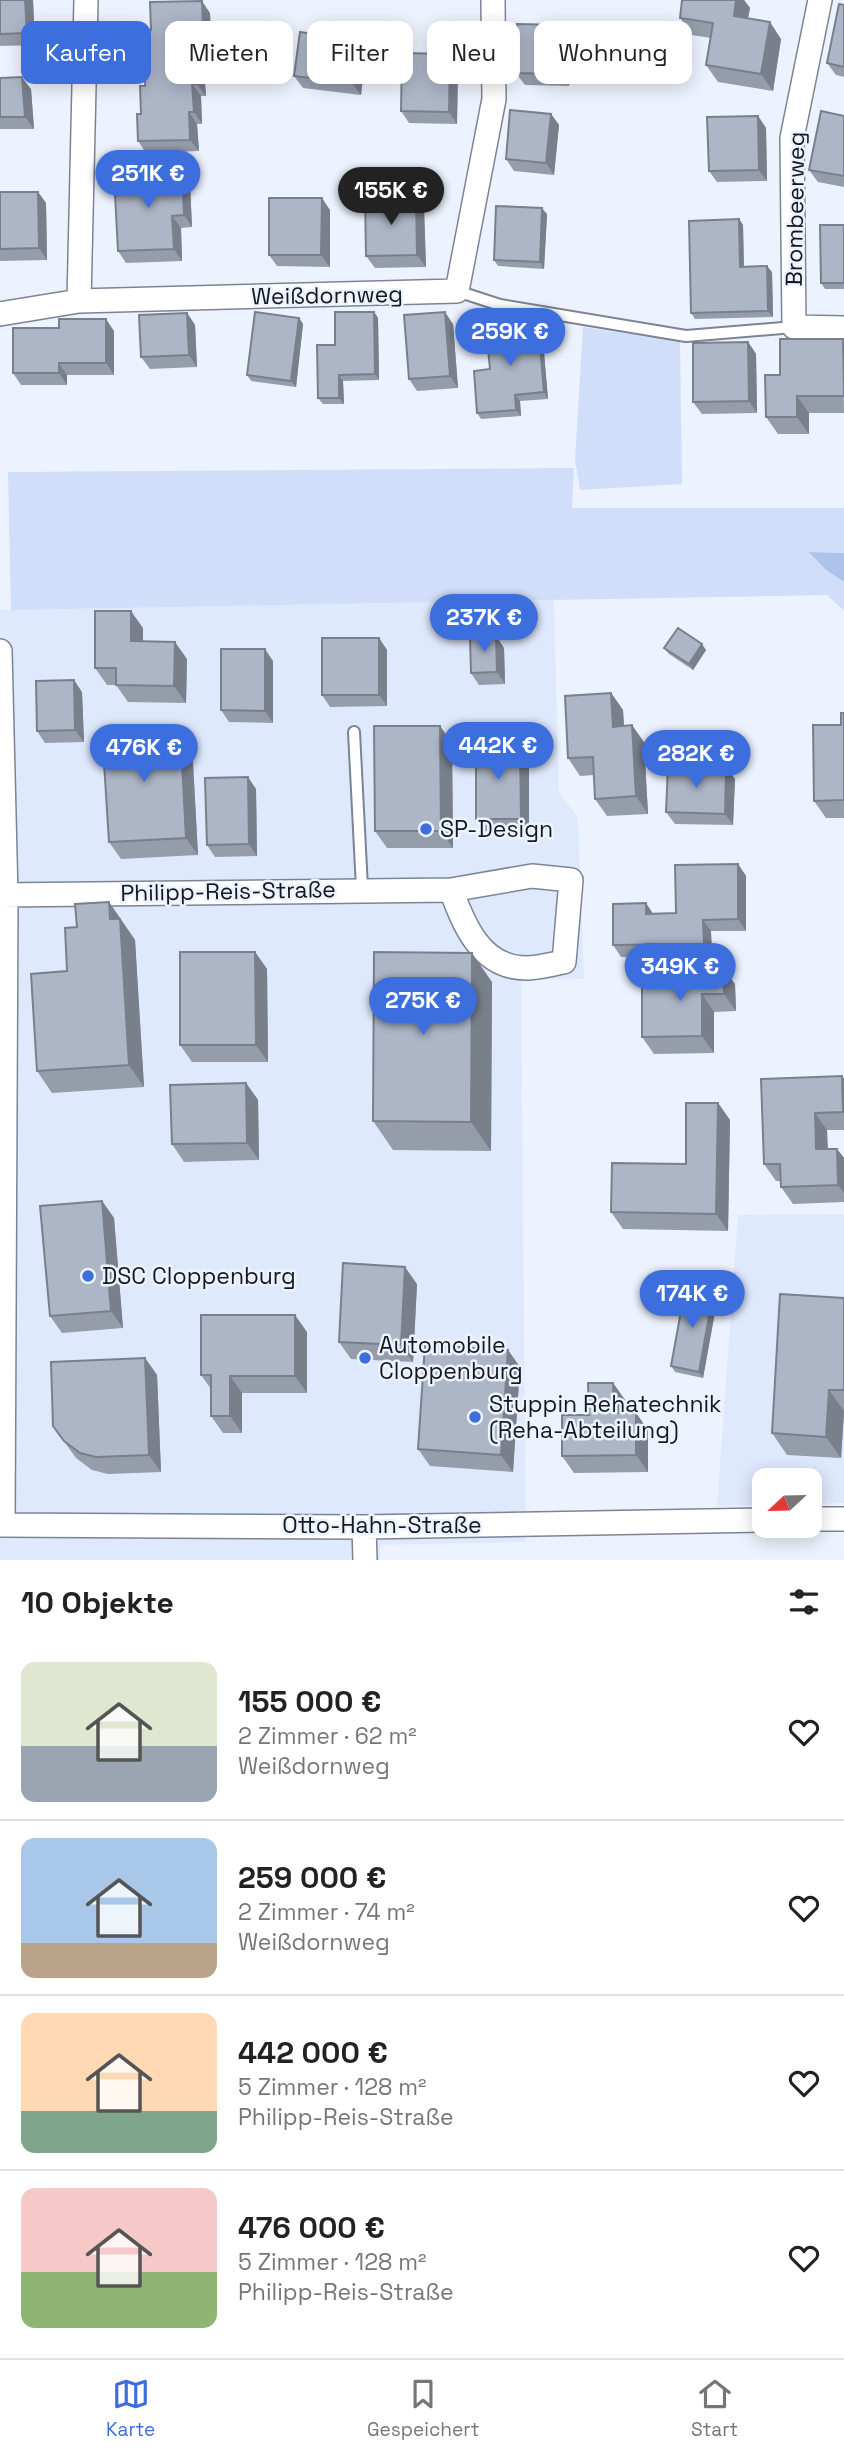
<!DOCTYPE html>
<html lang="de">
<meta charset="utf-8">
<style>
body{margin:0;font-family:"Space Grotesk",sans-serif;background:#f6f6f6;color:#222;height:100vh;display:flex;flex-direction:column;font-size:26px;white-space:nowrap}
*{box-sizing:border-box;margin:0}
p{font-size:23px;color:#767676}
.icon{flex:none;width:38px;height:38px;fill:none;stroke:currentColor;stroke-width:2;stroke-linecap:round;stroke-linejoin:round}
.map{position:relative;height:1560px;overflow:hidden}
.side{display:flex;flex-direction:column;background:#fff;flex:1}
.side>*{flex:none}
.top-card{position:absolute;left:21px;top:21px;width:803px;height:63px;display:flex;gap:14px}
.needle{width:46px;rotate:248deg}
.buttons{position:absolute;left:752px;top:1468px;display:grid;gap:14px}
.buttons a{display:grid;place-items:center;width:70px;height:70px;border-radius:14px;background:#fff;box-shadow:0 4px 18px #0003;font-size:35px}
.price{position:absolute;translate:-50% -60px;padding:0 16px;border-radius:24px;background:#3d6ede;color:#fff;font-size:23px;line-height:46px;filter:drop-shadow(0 2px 4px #0008)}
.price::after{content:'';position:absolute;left:50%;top:42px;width:21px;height:16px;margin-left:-10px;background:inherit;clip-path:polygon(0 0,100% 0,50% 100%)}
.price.active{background:#222;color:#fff}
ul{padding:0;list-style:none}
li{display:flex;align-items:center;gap:21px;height:175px;padding:0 21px}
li+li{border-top:2px solid #e0e0e0}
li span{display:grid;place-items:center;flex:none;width:196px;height:140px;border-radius:14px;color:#555}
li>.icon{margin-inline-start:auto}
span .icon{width:84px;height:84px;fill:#fffc;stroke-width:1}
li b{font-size:30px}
h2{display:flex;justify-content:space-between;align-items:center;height:84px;padding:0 21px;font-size:30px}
.pill{padding:0 24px;border-radius:14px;background:#fff;box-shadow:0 4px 18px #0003;font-size:24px;line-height:63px}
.pill.active{background:#3d6ede;color:#fff}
.tabs{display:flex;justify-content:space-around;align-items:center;height:98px;border-top:2px solid #e0e0e0;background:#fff;font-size:19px;color:#767676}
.tabs a{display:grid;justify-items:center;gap:4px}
.tabs .active{color:#3d6ede}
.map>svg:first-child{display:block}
</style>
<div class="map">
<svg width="844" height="1560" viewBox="0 0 844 1560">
<rect width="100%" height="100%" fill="#edf3fe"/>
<path fill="#dfe9fd" d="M 554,600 L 559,793 L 578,817 L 584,979 L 521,980 L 526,1542 L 380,1545 L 380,1560 L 0,1560 L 0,610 Z
M 844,1214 L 844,1503 L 810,1504 L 810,1480 L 765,1480 L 765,1505 L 717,1506 L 738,1215 Z"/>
<path fill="#d0def9" d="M 583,327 L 680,342 L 682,484 L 580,490 L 575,460 Z
M 574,468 L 572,508 L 844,508 L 844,553 L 810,552 L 826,570 L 844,582 L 844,611 L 827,595 L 11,610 L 8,472 Z"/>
<path fill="#aec3ec" d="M 809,552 L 844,553 L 844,582 L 826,570 Z"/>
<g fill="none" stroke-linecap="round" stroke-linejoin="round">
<g stroke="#7c8494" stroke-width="14">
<path id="lane" d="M 457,291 L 500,305 L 686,336 L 794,327
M 354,732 L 362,888"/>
</g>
<g stroke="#7c8494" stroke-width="26">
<path id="street" d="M 820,0 L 792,138 L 794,327 L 844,328
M 79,301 L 457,291 L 494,99 L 493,0
M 0,314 L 79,301 L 86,0
M 0,651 L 6,896 L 3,1525
M 0,895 L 451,890 L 532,876 L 571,880 L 564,962 C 552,964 538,968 526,968 C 481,968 464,925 451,890
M 810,1519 L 844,1519
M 0,1525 L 364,1527 L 765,1520
M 364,1527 L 365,1560"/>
</g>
<use href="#lane" stroke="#fff" stroke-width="10"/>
<use href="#street" stroke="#fff" stroke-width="23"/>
</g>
<path fill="#959dab" d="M 0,0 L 33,0 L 35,45 L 0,46 Z
M 682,0 L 744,0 L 750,8 L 748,18 L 781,39 L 773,91 L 718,82 L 706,65 L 711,38 L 692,35 L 680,18 Z
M 844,5 L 844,77 L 836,75 L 827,63 Z
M 210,13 L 211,40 L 207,40 L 207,68 L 204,68 L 206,96 L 201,96 L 202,124 L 197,124 L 199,151 L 146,153 L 138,141 L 151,30 Z
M 570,37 L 569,86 L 525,85 L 516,73 Z
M 366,51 L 361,95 L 303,88 L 294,76 Z
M 458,66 L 457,124 L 409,123 L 401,111 Z
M 0,78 L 31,89 L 34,129 L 0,129 Z
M 551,114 L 559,125 L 554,175 L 514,171 L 506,159 Z
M 758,116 L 766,128 L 767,181 L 717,182 L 709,171 Z
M 844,116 L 844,187 L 818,182 L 809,170 Z
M 182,172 L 190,184 L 192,227 L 181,228 L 182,261 L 126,263 L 118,251 Z
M 0,192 L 38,192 L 46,203 L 47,260 L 0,261 Z
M 424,208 L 426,267 L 375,268 L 366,256 Z
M 330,210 L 330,267 L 277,266 L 269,255 Z
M 547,214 L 544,269 L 498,266 L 494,260 Z
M 739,219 L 743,225 L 744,267 L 772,272 L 773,317 L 695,319 L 691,313 Z
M 844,225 L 844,289 L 825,289 L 821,283 Z
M 374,312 L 378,318 L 379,380 L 343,381 L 344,404 L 323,404 L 318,398 L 335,345 Z
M 187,313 L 195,325 L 197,367 L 150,369 L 141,357 Z
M 299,318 L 303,324 L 296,387 L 251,381 L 247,375 Z
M 453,324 L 458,388 L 417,391 L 409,379 Z
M 538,324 L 542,330 L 548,399 L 520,401 L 521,416 L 481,419 L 477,413 L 490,369 Z
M 59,328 L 114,331 L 114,375 L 67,375 L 67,385 L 21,385 L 13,373 Z
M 843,339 L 844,413 L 809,413 L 809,434 L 778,434 L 766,417 L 780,375 Z
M 748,342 L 756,354 L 757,413 L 702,414 L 693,402 Z
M 143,628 L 143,641 L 187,659 L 186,703 L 128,702 L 116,685 L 107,685 L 95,668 Z
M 496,636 L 504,648 L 505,684 L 479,685 L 471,673 Z
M 379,638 L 387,650 L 387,706 L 330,707 L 322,695 Z
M 664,648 L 706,650 L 693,670 L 669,654 Z
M 273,661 L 273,723 L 229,722 L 221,710 Z
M 82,692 L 84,742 L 45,743 L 37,731 Z
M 611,693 L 623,710 L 624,726 L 644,742 L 648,814 L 607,816 L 595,799 L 594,775 L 580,776 L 568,758 Z
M 844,713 L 844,818 L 826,818 L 814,801 Z
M 440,726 L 452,743 L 453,848 L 387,848 L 375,831 Z
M 192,745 L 198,855 L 121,859 L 109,842 Z
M 529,757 L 529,831 L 485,831 L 476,819 Z
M 726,767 L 735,779 L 733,825 L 675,824 L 666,812 Z
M 256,789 L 257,856 L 215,857 L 207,845 Z
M 738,864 L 746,876 L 746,931 L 711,931 L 712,956 L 621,957 L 613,945 L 653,914 L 676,913 Z
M 109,902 L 135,940 L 144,1087 L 52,1093 L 37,1071 L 67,971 L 77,927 Z
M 255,952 L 267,969 L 268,1062 L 192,1062 L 180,1045 Z
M 492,982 L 491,1151 L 393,1150 L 373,1121 Z
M 735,984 L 736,1011 L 714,1012 L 714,1053 L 654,1054 L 642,1037 L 642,986 Z
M 842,1076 L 844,1079 L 844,1130 L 827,1130 L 828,1149 L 837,1149 L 844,1158 L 844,1202 L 793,1204 L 781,1187 L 781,1181 L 776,1181 L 764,1164 Z
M 246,1083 L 258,1100 L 259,1160 L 184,1162 L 172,1144 Z
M 718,1103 L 730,1120 L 728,1231 L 623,1229 L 611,1212 L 686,1164 Z
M 102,1201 L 114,1218 L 123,1328 L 62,1333 L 50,1316 Z
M 417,1284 L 413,1362 L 351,1359 L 339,1342 Z
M 713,1294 L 717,1301 L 703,1378 L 675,1372 L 671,1366 Z
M 844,1298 L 844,1414 L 841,1458 L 787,1455 L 772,1433 Z
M 307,1332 L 307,1393 L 242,1393 L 242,1433 L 223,1433 L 211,1416 L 211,1389 L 201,1375 Z
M 145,1358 L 157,1375 L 161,1472 L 108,1474 L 92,1470 L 76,1458 L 53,1426 Z
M 520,1367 L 513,1472 L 430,1466 L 418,1449 Z
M 613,1383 L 625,1400 L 625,1413 L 636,1413 L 648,1430 L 648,1472 L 574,1473 L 562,1456 L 589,1415 Z"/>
<path fill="#797f8b" d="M 25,0 L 33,0 L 35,45 L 27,33 Z
M 736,0 L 744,0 L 750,8 L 745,33 L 734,16 Z
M 202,1 L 210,13 L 211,40 L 203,29 Z
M 770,22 L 781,39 L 773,91 L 761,74 Z
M 561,25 L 570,37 L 569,86 L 560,74 Z
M 198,29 L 207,40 L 207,68 L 199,57 Z
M 358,40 L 366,51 L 361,95 L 352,83 Z
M 450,54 L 458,66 L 457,124 L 449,112 Z
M 196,57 L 204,68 L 206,96 L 197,84 Z
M 22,77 L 31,89 L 34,129 L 25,117 Z
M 192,84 L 201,96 L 202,124 L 194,112 Z
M 189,112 L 197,124 L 199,151 L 190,140 Z
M 551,114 L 559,125 L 554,175 L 546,163 Z
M 758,116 L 766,128 L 767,181 L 759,170 Z
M 182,172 L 190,184 L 192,227 L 184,215 Z
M 38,192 L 46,203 L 47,260 L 39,248 Z
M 416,197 L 424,208 L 426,267 L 417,255 Z
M 322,198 L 330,210 L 330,267 L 321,255 Z
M 542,208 L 547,214 L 544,269 L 540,262 Z
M 172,216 L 181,228 L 182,261 L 174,249 Z
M 739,219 L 743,225 L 744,273 L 740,267 Z
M 767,266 L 772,272 L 773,317 L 768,311 Z
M 374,312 L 378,318 L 379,380 L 375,374 Z
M 445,312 L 453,324 L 458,388 L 450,376 Z
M 187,313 L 195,325 L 197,367 L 189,355 Z
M 299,318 L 303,324 L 296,387 L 291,381 Z
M 106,319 L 114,331 L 114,375 L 106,363 Z
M 538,324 L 542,330 L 548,399 L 544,392 Z
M 748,342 L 756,354 L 757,413 L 749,401 Z
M 59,363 L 67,375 L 67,385 L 59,373 Z
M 339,375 L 343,381 L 344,404 L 339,398 Z
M 515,395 L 520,401 L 521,416 L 516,410 Z
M 797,396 L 809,413 L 809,434 L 797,417 Z
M 131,611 L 143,628 L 143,658 L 131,641 Z
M 496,636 L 504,648 L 505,684 L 497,672 Z
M 379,638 L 387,650 L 387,706 L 379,695 Z
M 175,642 L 187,659 L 186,703 L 174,686 Z
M 702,644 L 706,650 L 693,670 L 689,664 Z
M 265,649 L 273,661 L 273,723 L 265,711 Z
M 74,680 L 82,692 L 84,742 L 75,730 Z
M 611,693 L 623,710 L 625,744 L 613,727 Z
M 632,725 L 644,742 L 648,814 L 636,796 Z
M 440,726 L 452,743 L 453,848 L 441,831 Z
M 180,727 L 192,745 L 198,855 L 186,838 Z
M 520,745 L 529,757 L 529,831 L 521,819 Z
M 726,767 L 735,779 L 733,825 L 725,814 Z
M 248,777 L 256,789 L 257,856 L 249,844 Z
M 738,864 L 746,876 L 746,931 L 738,919 Z
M 109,902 L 135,940 L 144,1087 L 129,1065 Z
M 646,903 L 654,915 L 646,914 Z
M 703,920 L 711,931 L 712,956 L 704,944 Z
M 255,952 L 267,969 L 268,1062 L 256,1045 Z
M 472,953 L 492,982 L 491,1151 L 471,1122 Z
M 723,967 L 735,984 L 736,1011 L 724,994 Z
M 702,994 L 714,1012 L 714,1053 L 702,1036 Z
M 842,1076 L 844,1079 L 844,1114 L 843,1112 Z
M 246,1083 L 258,1100 L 259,1160 L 247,1143 Z
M 718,1103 L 730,1120 L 728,1231 L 716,1214 Z
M 815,1113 L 827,1130 L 828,1166 L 816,1149 Z
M 837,1149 L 844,1158 L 844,1193 L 838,1185 Z
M 102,1201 L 114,1218 L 123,1328 L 111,1311 Z
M 405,1267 L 417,1284 L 413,1362 L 401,1345 Z
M 713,1294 L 717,1301 L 703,1378 L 699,1372 Z
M 295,1315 L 307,1332 L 307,1393 L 295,1376 Z
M 508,1350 L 520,1367 L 513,1472 L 501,1455 Z
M 145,1358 L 157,1375 L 161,1472 L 149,1455 Z
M 230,1376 L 242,1393 L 242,1433 L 230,1416 Z
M 613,1383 L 625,1400 L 626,1430 L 614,1413 Z
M 829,1390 L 844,1411 L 841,1458 L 826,1437 Z
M 636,1413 L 648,1430 L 648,1472 L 636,1455 Z"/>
<path fill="#adb6c7" stroke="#797f8b" stroke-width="2" d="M 0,0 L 25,0 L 27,33 L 0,34 Z
M 682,0 L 736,0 L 734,16 L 770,22 L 761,74 L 706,65 L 713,23 L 680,18 Z
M 202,1 L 203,29 L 198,29 L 199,57 L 196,57 L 197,84 L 192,84 L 194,112 L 189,112 L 190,140 L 138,141 L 137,114 L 141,114 L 140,86 L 145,86 L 147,30 L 151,30 L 150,2 Z
M 839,4 L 844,5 L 844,67 L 827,63 Z
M 517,24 L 561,25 L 560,74 L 516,73 Z
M 300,32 L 358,40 L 352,83 L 294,76 Z
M 402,53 L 450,54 L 449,112 L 401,111 Z
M 22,77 L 25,117 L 0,117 L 0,78 Z
M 510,110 L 551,114 L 546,163 L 506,159 Z
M 821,111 L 844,116 L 844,176 L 809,170 Z
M 758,116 L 759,170 L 709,171 L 707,117 Z
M 182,172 L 184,215 L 172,216 L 174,249 L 118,251 L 114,175 Z
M 0,192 L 38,192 L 39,248 L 0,249 Z
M 416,197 L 417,255 L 366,256 L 365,198 Z
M 269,198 L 322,198 L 321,255 L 269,255 Z
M 496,206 L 542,208 L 540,262 L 494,260 Z
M 739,219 L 740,267 L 767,266 L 768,311 L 691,313 L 689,221 Z
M 820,225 L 844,225 L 844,283 L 821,283 Z
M 255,312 L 299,318 L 291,381 L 247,375 Z
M 335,312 L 374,312 L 375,374 L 339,375 L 339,398 L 318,398 L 317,345 L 335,345 Z
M 445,312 L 450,376 L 409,379 L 404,315 Z
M 187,313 L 189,355 L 141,357 L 139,315 Z
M 59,319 L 106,319 L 106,363 L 59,363 L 59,373 L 13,373 L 13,328 L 59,328 Z
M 538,324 L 544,392 L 515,395 L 516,410 L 477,413 L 474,371 L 490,369 L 486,328 Z
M 780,339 L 843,339 L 844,396 L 797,396 L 797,417 L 766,417 L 765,375 L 780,375 Z
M 748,342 L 749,401 L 693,402 L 693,343 Z
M 95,611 L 131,611 L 131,641 L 175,642 L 174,686 L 116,685 L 116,668 L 95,668 Z
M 678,628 L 702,644 L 689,664 L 664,648 Z
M 496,636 L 497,672 L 471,673 L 470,637 Z
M 322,638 L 379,638 L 379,695 L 322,695 Z
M 221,649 L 265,649 L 265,711 L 221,710 Z
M 74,680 L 75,730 L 37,731 L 36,681 Z
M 611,693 L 613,727 L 632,725 L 636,796 L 595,799 L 593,757 L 568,758 L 565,696 Z
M 841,713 L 844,713 L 844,800 L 814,801 L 813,725 L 841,725 Z
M 374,726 L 440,726 L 441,831 L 375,831 Z
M 180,727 L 186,838 L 109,842 L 102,731 Z
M 476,745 L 520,745 L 521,819 L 476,819 Z
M 668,766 L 726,767 L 725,814 L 666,812 Z
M 248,777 L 249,844 L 207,845 L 205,778 Z
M 738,864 L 738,919 L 703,920 L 704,944 L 613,945 L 613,904 L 646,903 L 646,914 L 676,913 L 675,865 Z
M 109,902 L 110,919 L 120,919 L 129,1065 L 37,1071 L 31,974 L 67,971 L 65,928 L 77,927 L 75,904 Z
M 180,952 L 255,952 L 256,1045 L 180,1045 Z
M 374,952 L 472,953 L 471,1122 L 373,1121 Z
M 723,967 L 724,994 L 702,994 L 702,1036 L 642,1037 L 642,986 L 680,985 L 679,968 Z
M 842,1076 L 843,1112 L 815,1113 L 816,1149 L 837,1149 L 838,1185 L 781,1187 L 780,1164 L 764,1164 L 761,1079 Z
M 246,1083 L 247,1143 L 172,1144 L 170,1085 Z
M 686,1103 L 718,1103 L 716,1214 L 611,1212 L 612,1163 L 686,1164 Z
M 102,1201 L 111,1311 L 50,1316 L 40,1206 Z
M 343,1263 L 405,1267 L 401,1345 L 339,1342 Z
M 685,1289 L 713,1294 L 699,1372 L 671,1366 Z
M 780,1294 L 844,1298 L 844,1390 L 829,1390 L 826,1437 L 772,1433 Z
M 201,1315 L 295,1315 L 295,1376 L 230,1376 L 230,1416 L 211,1416 L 211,1375 L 201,1375 Z
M 425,1345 L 508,1350 L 501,1455 L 418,1449 Z
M 145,1358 L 149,1455 L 96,1457 L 80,1453 L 64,1441 L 53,1426 L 51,1362 Z
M 588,1383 L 613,1383 L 614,1413 L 636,1413 L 636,1455 L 562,1456 L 562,1415 L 589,1415 Z"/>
<g fill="#3d6ede" stroke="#edf3fe" stroke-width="2.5">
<circle cx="426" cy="829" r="7"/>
<circle cx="88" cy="1276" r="7"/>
<circle cx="365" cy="1358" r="7"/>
<circle cx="475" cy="1417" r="7"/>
</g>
<g text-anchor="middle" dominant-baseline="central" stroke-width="5" stroke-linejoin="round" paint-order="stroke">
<g font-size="23" fill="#15181e" stroke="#edf3fe">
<text transform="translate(795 209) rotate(-89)">Brombeerweg</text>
<text transform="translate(327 295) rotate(-1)">Weißdornweg</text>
<text transform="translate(228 891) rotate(-1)">Philipp-Reis-Straße</text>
<text x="382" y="1525">Otto-Hahn-Straße</text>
</g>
<g font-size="23" fill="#15181e" stroke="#edf3fe" text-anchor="start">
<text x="440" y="829">SP-Design</text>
<text x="102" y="1276">DSC Cloppenburg</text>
<text x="379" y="1345">Automobile<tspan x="379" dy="26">Cloppenburg</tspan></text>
<text x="489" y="1404">Stuppin Rehatechnik<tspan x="489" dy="26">(Reha-Abteilung)</tspan></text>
</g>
</g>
</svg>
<div class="buttons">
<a><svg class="needle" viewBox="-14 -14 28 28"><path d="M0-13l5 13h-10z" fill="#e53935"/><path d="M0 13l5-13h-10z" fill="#767676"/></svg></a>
</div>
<b class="price" style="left:148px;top:210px">251K €</b>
<b class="price active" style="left:391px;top:227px">155K €</b>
<b class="price" style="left:510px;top:368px">259K €</b>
<b class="price" style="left:484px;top:654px">237K €</b>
<b class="price" style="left:498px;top:782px">442K €</b>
<b class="price" style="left:144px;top:784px">476K €</b>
<b class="price" style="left:696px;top:790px">282K €</b>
<b class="price" style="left:680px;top:1003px">349K €</b>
<b class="price" style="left:423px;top:1037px">275K €</b>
<b class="price" style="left:692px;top:1330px">174K €</b>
<div class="top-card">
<a class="pill active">Kaufen</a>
<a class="pill">Mieten</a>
<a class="pill">Filter</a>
<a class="pill">Neu</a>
<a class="pill">Wohnung</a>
</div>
</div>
<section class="side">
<h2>10 Objekte<svg class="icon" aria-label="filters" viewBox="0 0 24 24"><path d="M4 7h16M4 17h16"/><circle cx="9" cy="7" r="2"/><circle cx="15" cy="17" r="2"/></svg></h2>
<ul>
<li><span style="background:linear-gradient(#dfe7d0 60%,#9aa5b1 0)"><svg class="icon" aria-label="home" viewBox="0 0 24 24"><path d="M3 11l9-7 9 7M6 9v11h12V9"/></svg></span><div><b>155 000 €</b><p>2 Zimmer · 62 m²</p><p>Weißdornweg</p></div><svg class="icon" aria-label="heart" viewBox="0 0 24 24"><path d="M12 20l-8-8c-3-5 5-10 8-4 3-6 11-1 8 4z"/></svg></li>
<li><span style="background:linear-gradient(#a9c7e8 75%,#b9a48a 0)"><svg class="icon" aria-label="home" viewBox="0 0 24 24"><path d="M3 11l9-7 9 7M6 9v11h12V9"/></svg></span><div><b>259 000 €</b><p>2 Zimmer · 74 m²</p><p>Weißdornweg</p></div><svg class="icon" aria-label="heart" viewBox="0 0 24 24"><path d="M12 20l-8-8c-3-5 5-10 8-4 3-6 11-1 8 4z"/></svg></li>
<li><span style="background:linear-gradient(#ffd9b3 70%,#7fa58c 0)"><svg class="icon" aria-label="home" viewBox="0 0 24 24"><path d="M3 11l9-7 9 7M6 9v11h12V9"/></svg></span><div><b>442 000 €</b><p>5 Zimmer · 128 m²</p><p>Philipp-Reis-Straße</p></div><svg class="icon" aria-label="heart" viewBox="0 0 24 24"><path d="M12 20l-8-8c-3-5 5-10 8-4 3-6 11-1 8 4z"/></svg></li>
<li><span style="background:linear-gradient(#f6c9c9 60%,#8fb573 0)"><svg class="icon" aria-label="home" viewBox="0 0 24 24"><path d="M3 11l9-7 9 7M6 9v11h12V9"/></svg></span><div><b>476 000 €</b><p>5 Zimmer · 128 m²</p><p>Philipp-Reis-Straße</p></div><svg class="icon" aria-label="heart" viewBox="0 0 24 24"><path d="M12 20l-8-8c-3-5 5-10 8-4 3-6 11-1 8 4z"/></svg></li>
</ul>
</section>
<nav class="tabs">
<a class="active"><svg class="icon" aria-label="map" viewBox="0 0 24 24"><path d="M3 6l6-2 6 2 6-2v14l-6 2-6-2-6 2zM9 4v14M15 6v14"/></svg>Karte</a>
<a><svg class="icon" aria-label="saved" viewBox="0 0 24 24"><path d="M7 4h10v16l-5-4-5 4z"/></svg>Gespeichert</a>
<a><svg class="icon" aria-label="home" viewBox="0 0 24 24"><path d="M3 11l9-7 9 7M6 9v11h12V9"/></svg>Start</a>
</nav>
